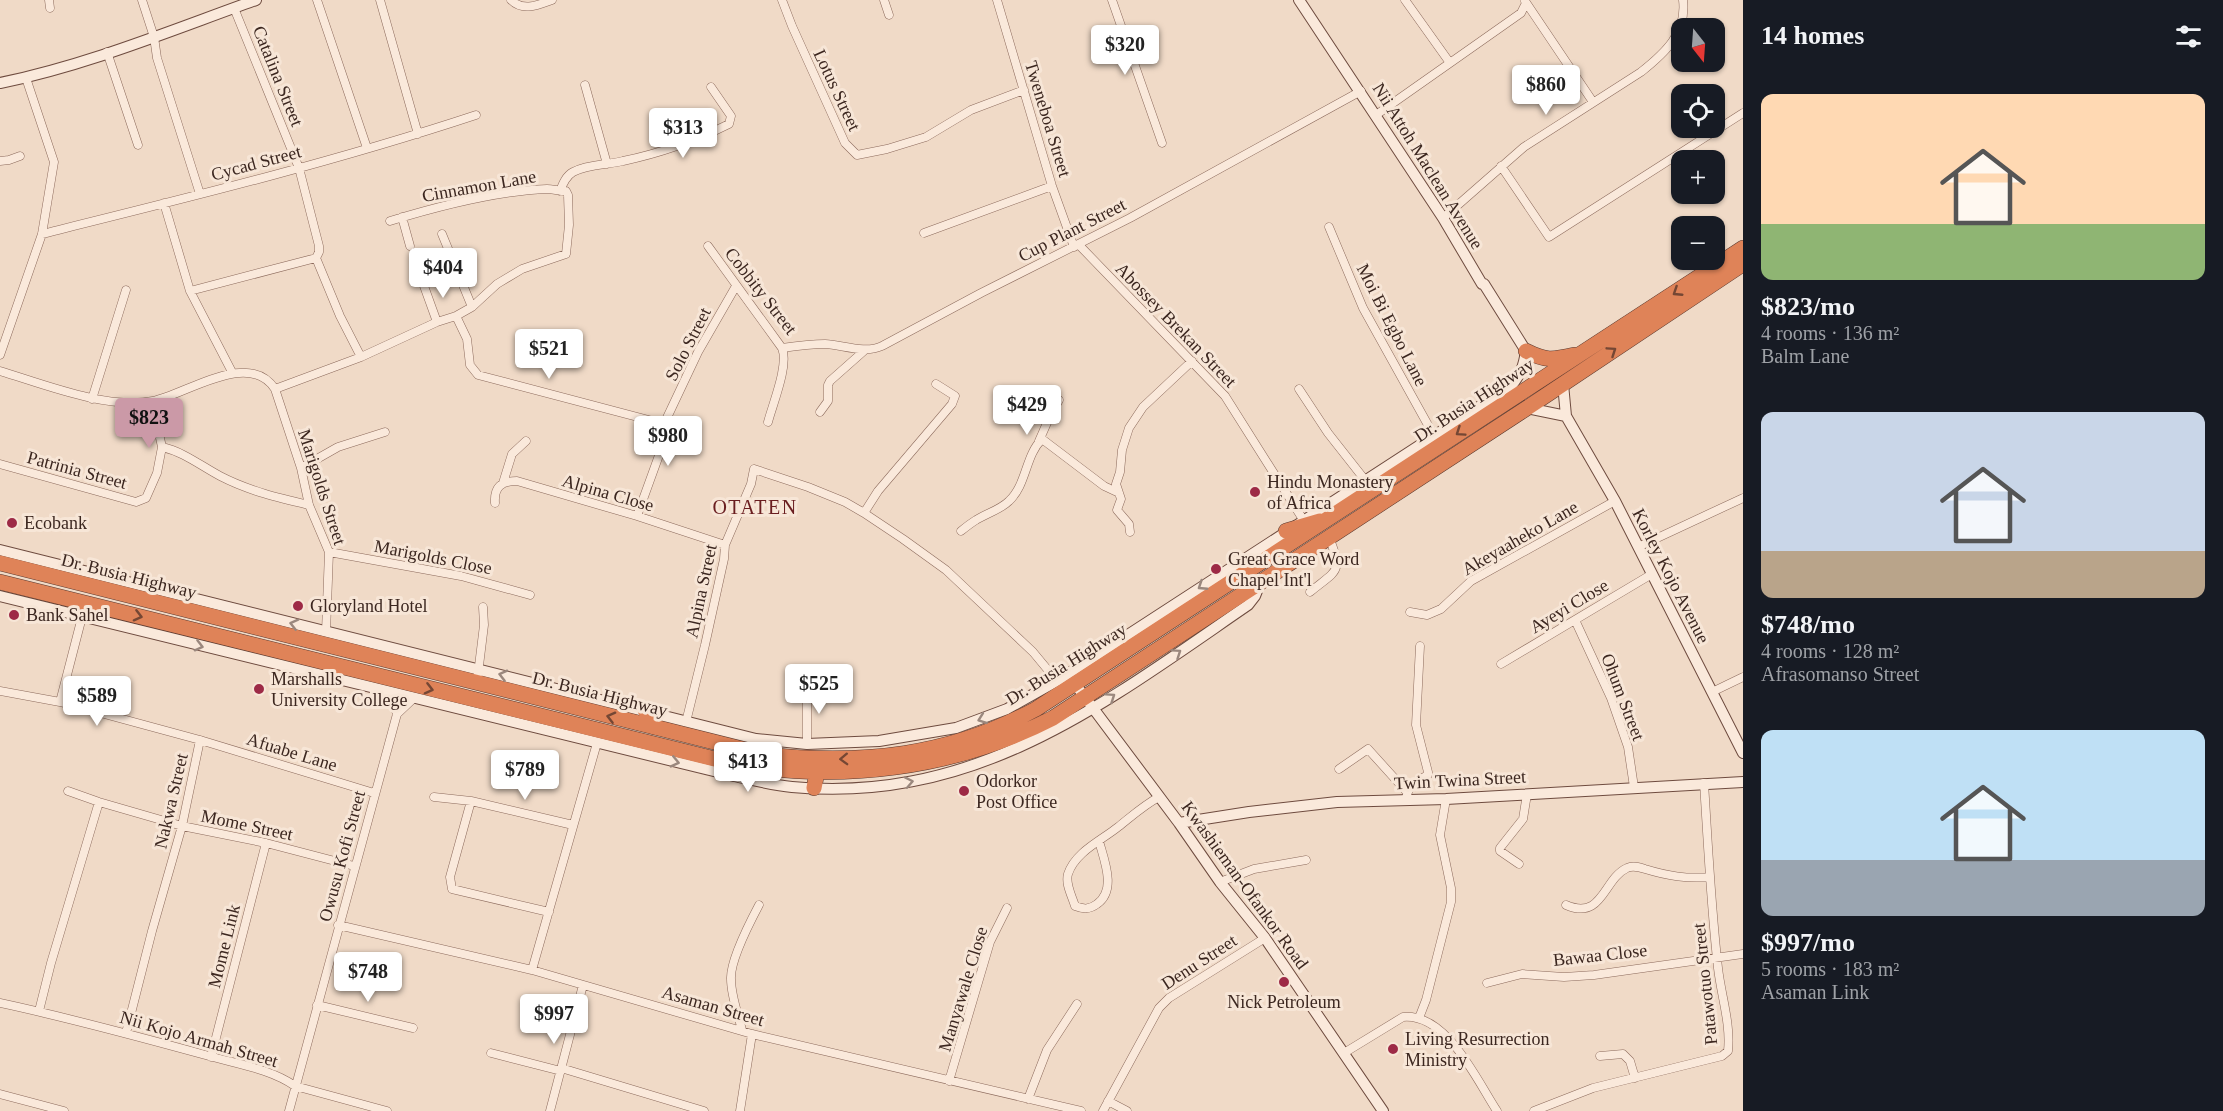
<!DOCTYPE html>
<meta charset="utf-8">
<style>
body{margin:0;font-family:Georgia,serif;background:#242831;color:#f1f3f6;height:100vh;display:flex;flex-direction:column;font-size:22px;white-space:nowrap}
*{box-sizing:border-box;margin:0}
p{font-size:20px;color:#9ea1a6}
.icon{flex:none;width:33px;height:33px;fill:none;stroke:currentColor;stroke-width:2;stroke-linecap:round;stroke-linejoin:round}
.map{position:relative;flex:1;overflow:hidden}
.panel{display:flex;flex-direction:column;background:#171b24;width:480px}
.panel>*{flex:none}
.needle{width:39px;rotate:163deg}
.buttons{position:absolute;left:1671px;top:18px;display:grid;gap:12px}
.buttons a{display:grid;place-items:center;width:54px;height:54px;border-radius:12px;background:#171b24;box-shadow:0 2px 4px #0004;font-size:30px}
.price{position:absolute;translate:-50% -51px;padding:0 14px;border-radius:6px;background:#fff;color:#222;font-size:20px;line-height:39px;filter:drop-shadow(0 2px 3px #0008)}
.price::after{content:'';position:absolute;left:50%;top:36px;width:18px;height:14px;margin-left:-9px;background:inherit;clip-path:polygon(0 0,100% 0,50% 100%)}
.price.current{background:#cb99a7;color:#111}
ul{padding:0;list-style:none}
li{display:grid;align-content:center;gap:12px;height:318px;padding:0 18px}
li span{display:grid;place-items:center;height:186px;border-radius:12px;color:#555}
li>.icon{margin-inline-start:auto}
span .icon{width:108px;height:108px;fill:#fffc;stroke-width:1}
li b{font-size:26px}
h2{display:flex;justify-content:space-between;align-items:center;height:72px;padding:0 18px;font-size:26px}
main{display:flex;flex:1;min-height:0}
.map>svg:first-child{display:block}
</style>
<main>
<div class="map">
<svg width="1743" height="1111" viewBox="0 0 1743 1111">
<rect width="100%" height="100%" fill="#f0dac7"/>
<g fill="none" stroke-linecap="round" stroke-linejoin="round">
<g stroke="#8c6a5c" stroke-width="9">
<path id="street" d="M 49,0 L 50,8
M 142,0 L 154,37 L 157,58 L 200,194
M 317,0 L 367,148
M 380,0 L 418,134
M 511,0 C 523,12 538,5 552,0
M 782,0 L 792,26 L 845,143 L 857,155 L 887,149 L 926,137 L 971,110 L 1024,90
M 884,0 L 889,15
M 997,0 L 1052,186 L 1074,247
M 1112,0 L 1162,143
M 1405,0 L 1450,63
M 1525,1 L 1593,102
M 234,8 L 299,168 L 319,246 L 319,252 L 316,258 L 340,316 L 361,357
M 107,52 L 138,145
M 585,85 L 607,164
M 1376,115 L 1521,13 L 1526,3
M 0,161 L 9,160 L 20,156
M 1501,166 L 1549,237 L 1743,113
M 560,191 C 563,183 566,176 573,172 C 588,164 607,165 623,161 C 661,153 695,141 729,124 L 731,116 L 711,87
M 164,203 L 190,291 L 232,372
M 402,217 L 410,246
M 1443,218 L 1524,147 L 1641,72 C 1665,53 1687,33 1683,0
M 1329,227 L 1363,308 L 1433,434
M 924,233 L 1052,186
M 42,234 C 187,198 334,162 476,115
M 442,234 L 472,307
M 1079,245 L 1225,396 L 1304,521
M 708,246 L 782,348 C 789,365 773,403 768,422
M 424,286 L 437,322
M 190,291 L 316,258
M 456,316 L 467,339 L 470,365 L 478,375 L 664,424
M 782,348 C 796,346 810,344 825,344 C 843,345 865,354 882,346 L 981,293 L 1130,218 L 1361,91
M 0,355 L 42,234 L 54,162 L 26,78
M 0,371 C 43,384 108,410 153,401 C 187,394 249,349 275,389 L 361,357 L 437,322 L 456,316 L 472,307 L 497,284 L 522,269 L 566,254 L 569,225 L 568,195 L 566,191 C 559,191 553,189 547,189 C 496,191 439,206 390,221
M 275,389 L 301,468 L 309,505 L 329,552 L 326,632
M 1299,389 L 1328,433 L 1365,480
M 92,399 L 126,290
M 820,412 L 828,401 L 828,385 L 830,381 L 865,350
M 664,424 L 698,352 L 736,286
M 1039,441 L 1050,416 L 1059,400
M 162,447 C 184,452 201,466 220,476 C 249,491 279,498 309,505
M 0,464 L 136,502 L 146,498 L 157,473 L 162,447 L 152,402
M 301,468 L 338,447 L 385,432
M 503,483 L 512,454 L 526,441
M 495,503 C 494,487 501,481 517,481 L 637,516 L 725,545
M 864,513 L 878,491 L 952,404 L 955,396 L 936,384
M 637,516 L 666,436 L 667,430 L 664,424
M 961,531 C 966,527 971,523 976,520 C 987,513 1000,510 1009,501 C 1027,484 1025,456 1042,439 L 1104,486 L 1119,493
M 1130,532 L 1129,524 L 1117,510 L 1121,499 L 1116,484 L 1120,472 L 1122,450 L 1129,428 L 1143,407 L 1192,361
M 1638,547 L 1743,498
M 329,552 L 461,576 L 530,595
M 1310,592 C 1338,569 1343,573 1329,537
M 1410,612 L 1427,615 L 1441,609 L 1471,581 L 1615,501
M 1575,620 L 1611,698 L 1628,747 L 1634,787
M 1501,664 L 1652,574
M 478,674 L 484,625 L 483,607
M 0,691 L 60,702 L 200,740 L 374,793
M 389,692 L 397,714
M 1712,692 L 1743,677
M 803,695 L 807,700 L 807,744
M 60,702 L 82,617
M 686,722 L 705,645 L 724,559 L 725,545 L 751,484 L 754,469 L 808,487 L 845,502 L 864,513 L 903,539 L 946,570 L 1033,652 L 1057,681
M 1339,769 L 1368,749 L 1406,791
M 68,791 L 99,802 L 182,826 L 266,843 L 354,866
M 434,797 L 471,801 L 573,825
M 1406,800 C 1407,786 1417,781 1428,775 L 1428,772 L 1416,725 L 1420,646
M 471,801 L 450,877 L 452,889 L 549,912
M 1099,841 C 1104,860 1117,890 1097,904 C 1089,910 1083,909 1075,906 C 1072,896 1065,884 1068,874 C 1075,852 1102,840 1118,827 C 1132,816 1144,805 1159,797
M 1519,864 L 1500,851 L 1500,848 L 1523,819 L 1527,794
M 1220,882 L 1254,869 L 1306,860
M 1566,905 C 1603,921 1603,879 1627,868 C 1633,865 1639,867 1645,869 C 1668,876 1686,879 1710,877
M 338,925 L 532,970 L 752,1034 L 1081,1111
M 532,970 L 597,743
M 1487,983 L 1522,974 L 1564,977 L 1594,975 L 1743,954
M 0,1003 C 70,1018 140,1037 209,1056 C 237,1064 271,1069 295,1086 L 387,1111
M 317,1005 L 413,1028
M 39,1011 L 51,963 L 99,802
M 1419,1018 L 1426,1000 L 1451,902 L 1451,888 L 1440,835 L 1446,799
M 742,1030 C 738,1014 731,996 731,979 C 730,961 750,922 759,905
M 126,1033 L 152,931 L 182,826 L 200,740
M 491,1053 L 561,1071
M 1344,1053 L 1403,1017 C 1447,1013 1476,1079 1497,1111
M 1600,1056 L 1623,1054 L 1630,1061 L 1635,1078
M 211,1057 L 266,843
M 561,1068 L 704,1111
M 949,1081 L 990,942 L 1007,908
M 0,1094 L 64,1111
M 1028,1099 L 1047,1050 L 1077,1004
M 1108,1101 L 1127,1111
M 289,1111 L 397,714 L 414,698
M 550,1111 L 583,985
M 740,1111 L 752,1034
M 1103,1111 L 1159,1008 L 1169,998 L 1265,938
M 1534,1111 L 1593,1088 L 1722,1056 L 1728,1051 C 1731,1024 1721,995 1718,968 C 1711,907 1708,845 1704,783"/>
</g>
<g stroke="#6e4b3f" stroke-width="12">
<path id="secondary" d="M 0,83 C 88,65 172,30 256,0
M 1563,384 L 1566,416 L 1615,501 L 1743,753
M 1527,408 L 1566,416
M 0,550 L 756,739 L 807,744 L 879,741 L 956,728 L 1007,709 L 1057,681 L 1511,386 C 1521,374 1524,365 1526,351 L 1484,284 L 1482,284 L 1443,218 L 1299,0
M 0,596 L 734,776 C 753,780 772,785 792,787 C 977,804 1105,703 1248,605 L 1255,596 L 1261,581
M 1075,684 L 1179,823 L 1220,882 L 1265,938 L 1383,1111
M 1179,823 L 1249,812 L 1337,802 L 1446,799 L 1743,782"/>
</g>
<g stroke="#5a3a30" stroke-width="16">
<path id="highway" d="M 1526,351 C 1546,361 1552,360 1574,355
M 1286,531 L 1320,521
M 0,563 L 766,755 C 863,765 949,756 1036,709 L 1743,248
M 0,582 L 731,763 C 840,783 954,769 1053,718 L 1527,408 L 1743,264
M 645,710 L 654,727
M 814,788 L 817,772"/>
</g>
<use href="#street" stroke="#fae9db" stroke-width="8"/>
<use href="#secondary" stroke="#fae9db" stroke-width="10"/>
<use href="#highway" stroke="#df8358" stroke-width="15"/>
</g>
<defs><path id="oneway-chevron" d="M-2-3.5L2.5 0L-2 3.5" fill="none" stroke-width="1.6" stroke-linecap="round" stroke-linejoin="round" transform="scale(1.5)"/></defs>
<g stroke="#754734">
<use href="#oneway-chevron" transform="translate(1677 292) rotate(147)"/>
<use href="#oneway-chevron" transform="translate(1612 351) rotate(-34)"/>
<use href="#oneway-chevron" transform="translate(1460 432) rotate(146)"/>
<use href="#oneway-chevron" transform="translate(138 616) rotate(14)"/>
<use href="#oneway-chevron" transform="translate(429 689) rotate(14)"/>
<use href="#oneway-chevron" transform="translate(611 717) rotate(-166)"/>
<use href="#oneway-chevron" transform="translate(844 759) rotate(178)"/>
</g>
<g stroke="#9b887e">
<use href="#oneway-chevron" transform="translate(1202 586) rotate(147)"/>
<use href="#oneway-chevron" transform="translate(294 624) rotate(-166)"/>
<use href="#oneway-chevron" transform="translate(199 646) rotate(14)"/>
<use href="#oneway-chevron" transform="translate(1177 653) rotate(-34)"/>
<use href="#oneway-chevron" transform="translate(503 675) rotate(-166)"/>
<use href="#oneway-chevron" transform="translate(1111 697) rotate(-34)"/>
<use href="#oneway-chevron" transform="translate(982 719) rotate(160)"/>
<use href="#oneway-chevron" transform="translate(675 762) rotate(13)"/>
<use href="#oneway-chevron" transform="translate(909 782) rotate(-11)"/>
</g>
<g fill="#9d2a46" stroke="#f7e6d7" stroke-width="2">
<circle cx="1255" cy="492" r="6"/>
<circle cx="12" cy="523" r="6"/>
<circle cx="1216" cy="569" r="6"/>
<circle cx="298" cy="606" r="6"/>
<circle cx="14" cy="615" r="6"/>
<circle cx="259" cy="689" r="6"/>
<circle cx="964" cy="791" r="6"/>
<circle cx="1284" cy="982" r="6"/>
<circle cx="1393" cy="1049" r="6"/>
</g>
<g text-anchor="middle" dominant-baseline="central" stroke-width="6" stroke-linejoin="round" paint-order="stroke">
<g font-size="18" fill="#3c2720" stroke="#f7e6d7">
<text transform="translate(278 76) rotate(68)">Catalina Street</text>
<text transform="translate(837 90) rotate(65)">Lotus Street</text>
<text transform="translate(1048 119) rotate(73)">Tweneboa Street</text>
<text transform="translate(256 163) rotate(-15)">Cycad Street</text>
<text transform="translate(1428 166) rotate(58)">Nii Attoh Maclean Avenue</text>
<text transform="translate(479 186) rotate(-10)">Cinnamon Lane</text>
<text transform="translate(1072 230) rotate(-27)">Cup Plant Street</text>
<text transform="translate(761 291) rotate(52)">Cobbity Street</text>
<text transform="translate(1176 325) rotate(46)">Abossey Brekan Street</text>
<text transform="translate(1392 325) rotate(63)">Moi Bi Egbo Lane</text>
<text transform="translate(688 344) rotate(-63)">Solo Street</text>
<text transform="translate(1474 400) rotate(-33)">Dr. Busia Highway</text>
<text transform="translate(77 470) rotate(15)">Patrinia Street</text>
<text transform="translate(322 487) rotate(72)">Marigolds Street</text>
<text transform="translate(608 493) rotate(16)">Alpina Close</text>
<text transform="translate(1520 538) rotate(-30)">Akeyaaheko Lane</text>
<text transform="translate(433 557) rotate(11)">Marigolds Close</text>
<text transform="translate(129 576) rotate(14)">Dr. Busia Highway</text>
<text transform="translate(1671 576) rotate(63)">Korley Kojo Avenue</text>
<text transform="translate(701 591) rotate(-78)">Alpina Street</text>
<text transform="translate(1569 606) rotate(-31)">Ayeyi Close</text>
<text transform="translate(1066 664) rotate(-32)">Dr. Busia Highway</text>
<text transform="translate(600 694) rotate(14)">Dr. Busia Highway</text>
<text transform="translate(1623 697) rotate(69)">Ohum Street</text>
<text transform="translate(292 752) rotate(17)">Afuabe Lane</text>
<text transform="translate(1460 780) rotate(-3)">Twin Twina Street</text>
<text transform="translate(171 801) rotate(-77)">Nakwa Street</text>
<text transform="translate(247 825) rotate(12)">Mome Street</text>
<text transform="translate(342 856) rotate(-75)">Owusu Kofi Street</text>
<text transform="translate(1245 885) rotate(54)">Kwashieman-Ofankor Road</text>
<text transform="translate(224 946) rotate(-76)">Mome Link</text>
<text transform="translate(1600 955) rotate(-6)">Bawaa Close</text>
<text transform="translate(1199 962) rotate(-33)">Denu Street</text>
<text transform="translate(1705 984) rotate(-96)">Patawotuo Street</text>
<text transform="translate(963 989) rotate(-73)">Manyawale Close</text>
<text transform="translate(713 1006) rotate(16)">Asaman Street</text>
<text transform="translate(199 1039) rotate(16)">Nii Kojo Armah Street</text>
</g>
<g font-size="18" fill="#3c2720" stroke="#f7e6d7" text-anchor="start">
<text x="1267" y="482">Hindu Monastery<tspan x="1267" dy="21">of Africa</tspan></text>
<text x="24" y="523">Ecobank</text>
<text x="1228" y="559">Great Grace Word<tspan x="1228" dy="21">Chapel Int'l</tspan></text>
<text x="310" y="606">Gloryland Hotel</text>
<text x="26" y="615">Bank Sahel</text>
<text x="271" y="679">Marshalls<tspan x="271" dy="21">University College</tspan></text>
<text x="976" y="781">Odorkor<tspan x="976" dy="21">Post Office</tspan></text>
<text x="1284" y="1002" text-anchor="middle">Nick Petroleum</text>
<text x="1405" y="1039">Living Resurrection<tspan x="1405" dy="21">Ministry</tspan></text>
</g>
<g font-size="20" letter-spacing="1.5" fill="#6a1e20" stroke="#f7e6d7">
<text x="755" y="507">OTATEN</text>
</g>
</g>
</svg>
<div class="buttons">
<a><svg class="needle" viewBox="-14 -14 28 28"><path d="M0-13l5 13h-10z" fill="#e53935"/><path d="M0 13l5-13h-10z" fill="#9ea1a6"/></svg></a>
<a><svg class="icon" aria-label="locate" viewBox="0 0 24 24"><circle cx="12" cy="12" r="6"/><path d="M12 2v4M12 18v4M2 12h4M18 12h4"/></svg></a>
<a>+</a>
<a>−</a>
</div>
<b class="price" style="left:1125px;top:76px">$320</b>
<b class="price" style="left:1546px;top:116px">$860</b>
<b class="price" style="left:683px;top:159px">$313</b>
<b class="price" style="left:443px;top:299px">$404</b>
<b class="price" style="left:549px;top:380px">$521</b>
<b class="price" style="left:1027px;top:436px">$429</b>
<b class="price current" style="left:149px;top:449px">$823</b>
<b class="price" style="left:668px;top:467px">$980</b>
<b class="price" style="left:819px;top:715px">$525</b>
<b class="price" style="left:97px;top:727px">$589</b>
<b class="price" style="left:748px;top:793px">$413</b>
<b class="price" style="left:525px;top:801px">$789</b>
<b class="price" style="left:368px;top:1003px">$748</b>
<b class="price" style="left:554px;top:1045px">$997</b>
</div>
<section class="panel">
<h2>14 homes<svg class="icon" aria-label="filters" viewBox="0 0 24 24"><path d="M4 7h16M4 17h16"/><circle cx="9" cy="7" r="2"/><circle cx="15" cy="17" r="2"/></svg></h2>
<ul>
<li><span style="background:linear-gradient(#ffd9b3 70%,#8fb573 0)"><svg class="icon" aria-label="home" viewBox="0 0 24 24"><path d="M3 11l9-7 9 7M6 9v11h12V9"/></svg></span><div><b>$823/mo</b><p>4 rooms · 136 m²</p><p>Balm Lane</p></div></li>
<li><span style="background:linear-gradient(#c9d6e8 75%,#b9a48a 0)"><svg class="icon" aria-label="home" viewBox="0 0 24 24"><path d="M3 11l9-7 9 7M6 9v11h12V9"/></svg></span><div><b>$748/mo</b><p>4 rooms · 128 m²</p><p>Afrasomanso Street</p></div></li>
<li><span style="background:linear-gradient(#bfe0f5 70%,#9aa5b1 0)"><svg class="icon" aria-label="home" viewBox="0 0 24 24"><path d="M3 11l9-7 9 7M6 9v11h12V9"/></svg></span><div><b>$997/mo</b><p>5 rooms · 183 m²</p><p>Asaman Link</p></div></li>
</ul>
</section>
</main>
